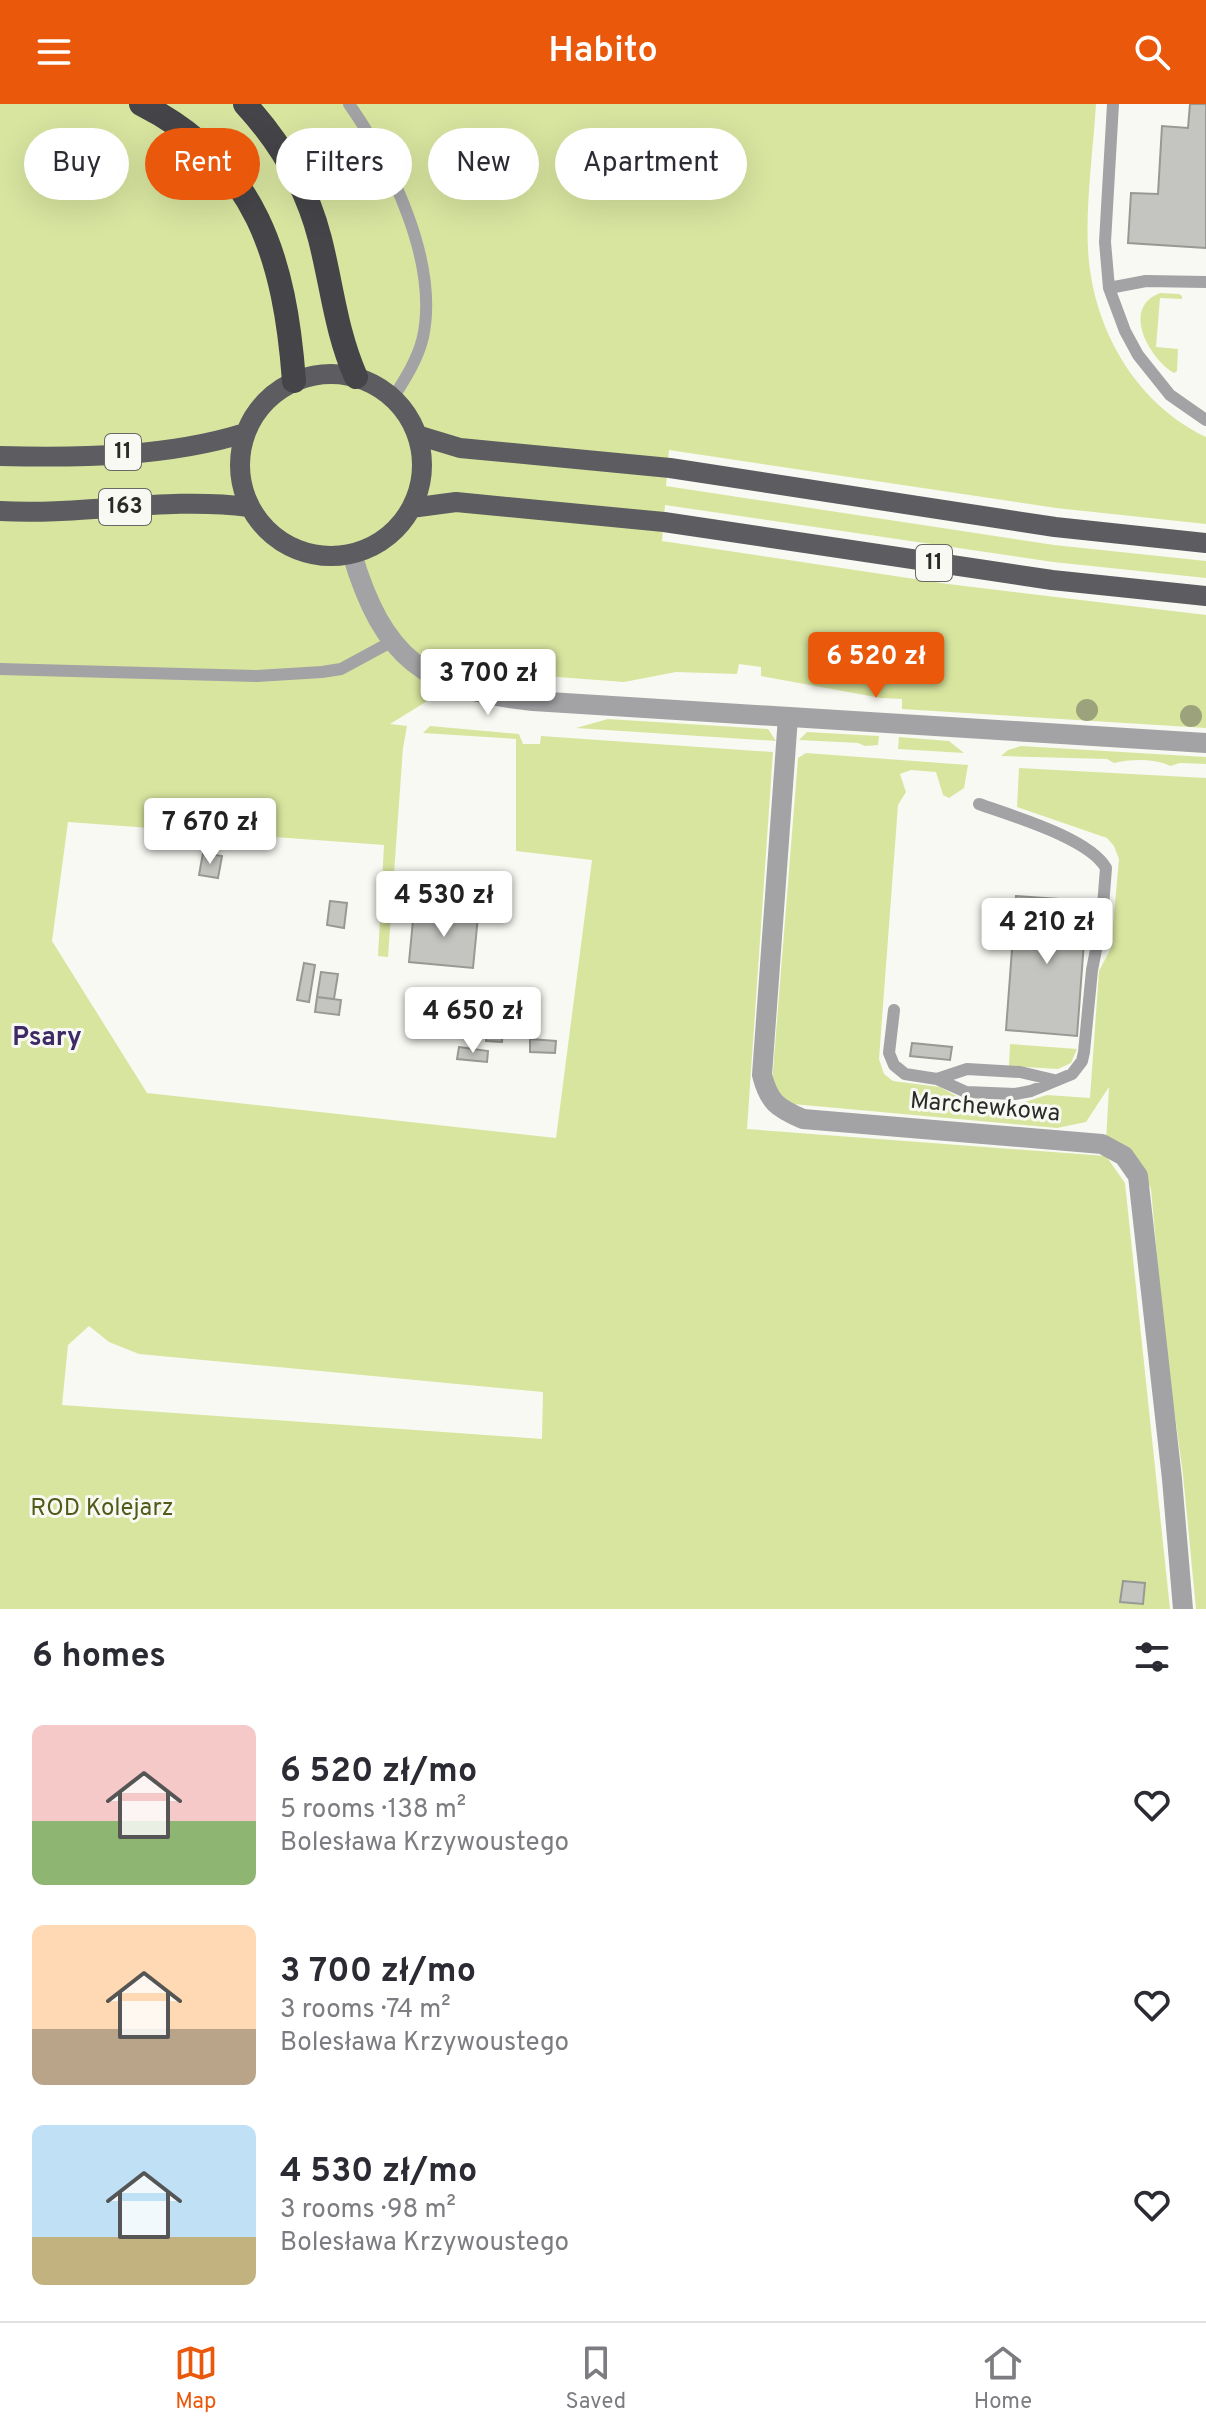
<!DOCTYPE html>
<meta charset="utf-8">
<style>
body{margin:0;font-family:Overpass,sans-serif;background:#f2f2f3;color:#2b2b33;height:100vh;display:flex;flex-direction:column;font-size:30px;white-space:nowrap}
*{box-sizing:border-box;margin:0}
p{font-size:26px;color:#7c7c81}
.icon{flex:none;width:44px;height:44px;fill:none;stroke:currentColor;stroke-width:2;stroke-linecap:round;stroke-linejoin:round}
.map{position:relative;height:1505px;overflow:hidden}
.panel{display:flex;flex-direction:column;background:#fff;flex:1}
.panel>*{flex:none}
.top-card{position:absolute;left:24px;top:24px;width:800px;height:72px;display:flex;gap:16px}
.price{position:absolute;translate:-50% -68px;padding:0 18px;border-radius:8px;background:#fff;color:#222;font-size:26px;line-height:52px;filter:drop-shadow(0 2px 4px #0008)}
.price::after{content:'';position:absolute;left:50%;top:48px;width:24px;height:18px;margin-left:-12px;background:inherit;clip-path:polygon(0 0,100% 0,50% 100%)}
.price.active{background:#ea580c;color:#fff}
ul{padding:0;list-style:none}
li{display:flex;align-items:center;gap:24px;height:200px;padding:0 32px}
li span{display:grid;place-items:center;flex:none;width:224px;height:160px;border-radius:12px;color:#555}
li>.icon{margin-inline-start:auto}
span .icon{width:96px;height:96px;fill:#fffc;stroke-width:1}
li b{font-size:34px}
h2{display:flex;justify-content:space-between;align-items:center;height:96px;padding:0 32px;font-size:34px}
.pill{padding:0 28px;border-radius:36px;background:#fff;box-shadow:0 8px 32px #0002;font-size:28px;line-height:72px}
.pill.active{background:#ea580c;color:#fff}
header{display:flex;justify-content:space-between;align-items:center;height:104px;padding:0 32px;background:#ea580c;color:#fff;font-size:36px;font-weight:600}
.tab-bar{display:flex;justify-content:space-around;align-items:center;height:112px;border-top:2px solid #e1e1e2;background:#fff;font-size:22px;color:#7c7c81}
.tab-bar a{display:grid;justify-items:center;gap:4px}
.tab-bar .active{color:#ea580c}
.map>svg:first-child{display:block}
</style>
<header><svg class="icon" aria-label="menu" viewBox="0 0 24 24"><path d="M4 6h16M4 12h16M4 18h16"/></svg>Habito<svg class="icon" aria-label="search" viewBox="0 0 24 24"><circle cx="10" cy="10" r="6"/><path d="M15 15l6 6"/></svg></header>
<div class="map">
<svg width="1206" height="1505" viewBox="0 0 1206 1505">
<rect width="100%" height="100%" fill="#f8f9f3"/>
<path fill="#d8e59f" fill-rule="evenodd" d="M 0,0 L 1096,0 C 1093,49 1084,110 1089,158 C 1097,232 1139,301 1206,333 L 1206,420 L 1056,404 L 669,346 L 666,382 L 1054,441 L 1206,457 L 1206,474 L 1053,458 L 665,401 L 662,437 L 948,480 L 1206,511 L 1206,624 L 902,605 L 902,595 L 881,594 L 761,572 L 761,563 L 739,560 L 737,570 L 676,568 L 624,578 L 544,572 L 489,559 L 390,620 L 407,622 L 403,644 L 388,853 L 378,852 L 384,741 L 68,718 L 52,837 L 147,989 L 556,1034 L 592,756 L 516,747 L 516,635 L 423,629 L 430,622 L 519,630 L 523,640 L 540,640 L 541,632 L 773,648 L 747,1025 L 1106,1052 L 1125,1079 L 1170,1505 L 0,1505 ZM 89,1222 L 109,1238 L 139,1250 L 543,1288 L 542,1335 L 62,1301 L 68,1241 Z
M 1160,189 L 1179,190 L 1182,192 L 1182,195 L 1160,194 L 1156,243 L 1178,245 L 1177,267 L 1174,269 C 1150,255 1120,204 1160,189 Z
M 608,615 L 768,625 L 776,637 L 576,624 Z
M 807,628 L 879,632 L 878,641 L 865,642 L 858,639 L 799,636 Z
M 899,633 L 949,637 L 964,649 L 898,645 Z
M 1021,642 L 1206,653 L 1206,660 L 1180,659 L 1170,662 C 1156,654 1130,655 1114,659 L 1107,655 L 1001,652 L 1008,646 Z
M 806,649 L 968,661 L 964,684 L 949,694 L 943,691 L 936,668 L 911,666 L 900,670 L 906,688 L 898,701 L 879,955 L 884,970 L 893,977 L 940,983 L 962,995 L 1021,999 L 1047,991 L 1090,994 L 1099,867 L 1111,844 L 1119,755 L 1114,742 L 1107,734 L 1017,703 L 1019,664 L 1206,674 L 1206,1505 L 1196,1505 L 1183,1371 L 1164,1230 L 1151,1085 L 1140,1060 L 1106,1037 L 1109,983 L 1086,1018 L 1057,1024 L 793,1000 L 786,998 L 772,979 L 798,654 Z
M 1010,940 L 1077,945 L 1071,959 L 1058,965 L 1009,962 Z"/>
<path fill="#c4c5c0" stroke="#989994" stroke-width="2" d="M 1190,0 L 1206,0 L 1206,144 L 1128,139 L 1131,89 L 1158,90 L 1162,22 L 1188,24 Z
M 203,749 L 222,752 L 218,774 L 199,771 Z
M 1016,792 L 1087,797 L 1077,932 L 1006,926 Z
M 330,797 L 347,799 L 344,824 L 327,821 Z
M 414,806 L 478,812 L 473,864 L 409,858 Z
M 304,859 L 315,861 L 309,898 L 297,896 Z
M 321,868 L 338,870 L 334,895 L 317,893 Z
M 317,893 L 341,896 L 339,911 L 315,908 Z
M 487,918 L 503,919 L 502,938 L 486,937 Z
M 530,935 L 556,937 L 555,949 L 530,948 Z
M 912,939 L 952,943 L 950,956 L 910,952 Z
M 459,943 L 488,947 L 487,958 L 457,955 Z
M 1123,1477 L 1145,1479 L 1143,1500 L 1120,1498 Z"/>
<g fill="none" stroke-linecap="round" stroke-linejoin="round">
<path stroke="#a3a2a5" stroke-width="12" d="M 349,0 C 391,60 439,158 423,233 C 418,255 405,275 393,294
M 1113,0 L 1105,138 L 1109,184 L 1125,227 L 1138,251 L 1170,291 L 1206,316
M 1109,184 L 1146,177 L 1206,178
M 0,565 L 257,572 L 322,568 L 341,565 L 391,538
M 894,906 L 889,949 L 894,961 L 905,970 L 937,975 L 967,965 L 1020,968 L 1054,976
M 937,975 L 966,988 L 1015,990 L 1031,987 L 1072,970 L 1082,957 L 1084,948 L 1092,866 L 1102,815 L 1106,764 C 1089,734 1012,712 979,700"/>
<path stroke="#a3a2a5" stroke-width="20" d="M 352,450 C 383,554 425,586 533,597 L 1206,639
M 788,613 L 762,971 C 769,998 777,1004 803,1015 L 1102,1040 L 1124,1052 L 1138,1072 L 1172,1375 L 1183,1505"/>
<path stroke="#5d5c60" stroke-width="20" d="M240 361a91 91 0 1 1 182 0a91 91 0 1 1-182 0Z
M 417,331 L 460,344 L 670,364 L 1055,423 L 1206,439
M 0,352 C 80,354 168,353 245,329
M 411,404 L 456,398 L 664,418 L 1052,476 L 1206,492
M 0,407 C 83,412 166,392 249,403"/>
<path stroke="#454448" stroke-width="24" d="M 141,0 C 257,58 285,156 294,277
M 245,0 C 280,38 307,84 320,135 C 332,182 336,228 356,273"/>
</g>
<g fill="#9ca27b">
<circle cx="1087" cy="606" r="11"/>
<circle cx="1191" cy="612" r="11"/>
</g>
<g text-anchor="middle" dominant-baseline="central" stroke-width="6" stroke-linejoin="round" paint-order="stroke">
<g fill="#f8f9f3" stroke="#686966" stroke-width="2">
<rect x="105" y="330" width="36" height="36" rx="6"/>
<rect x="99" y="385" width="52" height="36" rx="6"/>
<rect x="916" y="441" width="36" height="36" rx="6"/>
</g>
<g font-size="22" font-weight="bold" fill="#2a2b29">
<text x="123" y="348">11</text>
<text x="125" y="403">163</text>
<text x="934" y="459">11</text>
</g>
<g font-size="24" fill="#2a2b29" stroke="#f8f9f3">
<text transform="translate(985 1004) rotate(5)">Marchewkowa</text>
</g>
<g font-size="24" fill="#515a18" stroke="#f8f9f3">
<text x="102" y="1405">ROD Kolejarz</text>
</g>
<g font-size="26" font-weight="bold" fill="#3e2b66" stroke="#f8f9f3">
<text x="47" y="934">Psary</text>
</g>
</g>
</svg>
<b class="price active" style="left:876px;top:596px">6 520 zł</b>
<b class="price" style="left:488px;top:613px">3 700 zł</b>
<b class="price" style="left:210px;top:762px">7 670 zł</b>
<b class="price" style="left:444px;top:835px">4 530 zł</b>
<b class="price" style="left:1047px;top:862px">4 210 zł</b>
<b class="price" style="left:473px;top:951px">4 650 zł</b>
<div class="top-card">
<a class="pill">Buy</a>
<a class="pill active">Rent</a>
<a class="pill">Filters</a>
<a class="pill">New</a>
<a class="pill">Apartment</a>
</div>
</div>
<section class="panel">
<h2>6 homes<svg class="icon" aria-label="filters" viewBox="0 0 24 24"><path d="M4 7h16M4 17h16"/><circle cx="9" cy="7" r="2"/><circle cx="15" cy="17" r="2"/></svg></h2>
<ul>
<li><span style="background:linear-gradient(#f6c9c9 60%,#8fb573 0)"><svg class="icon" aria-label="home" viewBox="0 0 24 24"><path d="M3 11l9-7 9 7M6 9v11h12V9"/></svg></span><div><b>6 520 zł/mo</b><p>5 rooms · 138 m²</p><p>Bolesława Krzywoustego</p></div><svg class="icon" aria-label="heart" viewBox="0 0 24 24"><path d="M12 20l-8-8c-3-5 5-10 8-4 3-6 11-1 8 4z"/></svg></li>
<li><span style="background:linear-gradient(#ffd9b3 65%,#b9a48a 0)"><svg class="icon" aria-label="home" viewBox="0 0 24 24"><path d="M3 11l9-7 9 7M6 9v11h12V9"/></svg></span><div><b>3 700 zł/mo</b><p>3 rooms · 74 m²</p><p>Bolesława Krzywoustego</p></div><svg class="icon" aria-label="heart" viewBox="0 0 24 24"><path d="M12 20l-8-8c-3-5 5-10 8-4 3-6 11-1 8 4z"/></svg></li>
<li><span style="background:linear-gradient(#bfe0f5 70%,#c2b280 0)"><svg class="icon" aria-label="home" viewBox="0 0 24 24"><path d="M3 11l9-7 9 7M6 9v11h12V9"/></svg></span><div><b>4 530 zł/mo</b><p>3 rooms · 98 m²</p><p>Bolesława Krzywoustego</p></div><svg class="icon" aria-label="heart" viewBox="0 0 24 24"><path d="M12 20l-8-8c-3-5 5-10 8-4 3-6 11-1 8 4z"/></svg></li>
</ul>
</section>
<nav class="tab-bar">
<a class="active"><svg class="icon" aria-label="map" viewBox="0 0 24 24"><path d="M3 6l6-2 6 2 6-2v14l-6 2-6-2-6 2zM9 4v14M15 6v14"/></svg>Map</a>
<a><svg class="icon" aria-label="saved" viewBox="0 0 24 24"><path d="M7 4h10v16l-5-4-5 4z"/></svg>Saved</a>
<a><svg class="icon" aria-label="home" viewBox="0 0 24 24"><path d="M3 11l9-7 9 7M6 9v11h12V9"/></svg>Home</a>
</nav>
